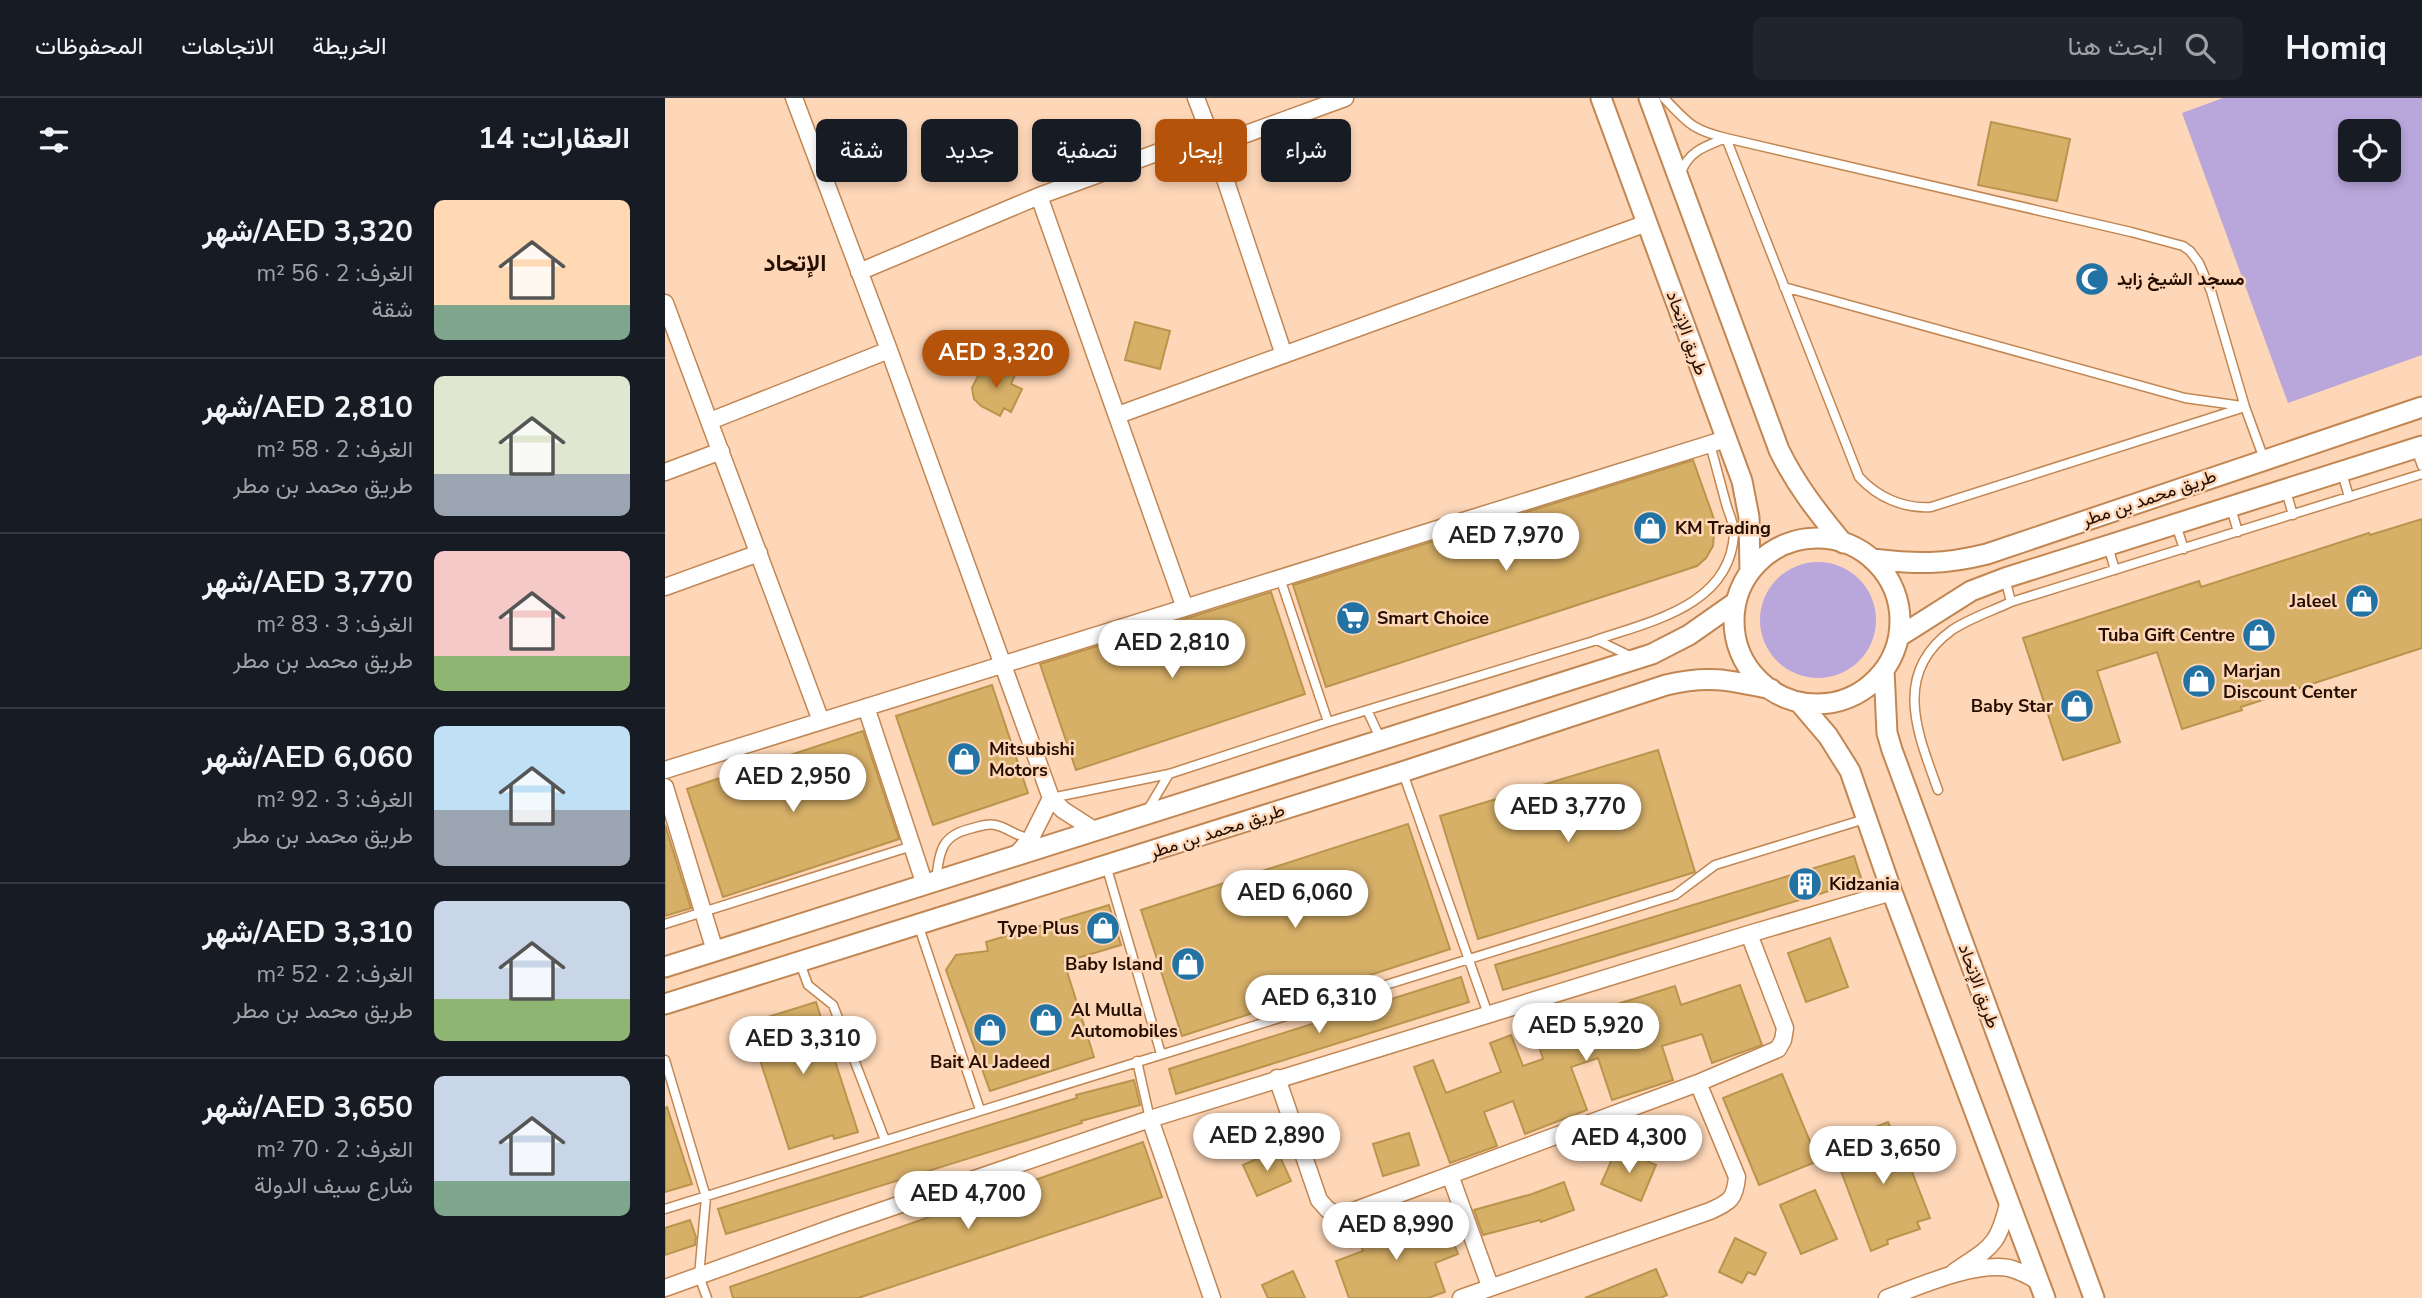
<!DOCTYPE html>
<html lang="ar">
<meta charset="utf-8">
<style>
body{margin:0;font-family:"Nunito Sans",Vazirmatn,sans-serif;background:#20242c;color:#f1f3f6;direction:rtl;height:100vh;display:flex;flex-direction:column;font-size:26px;white-space:nowrap}
*{box-sizing:border-box;margin:0}
p{font-size:23px;color:#9ea1a6}
.icon{flex:none;width:38px;height:38px;fill:none;stroke:currentColor;stroke-width:2;stroke-linecap:round;stroke-linejoin:round}
.map{position:relative;flex:1;overflow:hidden;direction:ltr}
.details{display:flex;flex-direction:column;background:#171b24;width:665px}
.details>*{flex:none}
.banner{position:absolute;left:21px;top:21px;width:665px;height:63px;direction:rtl;display:flex;gap:14px}
.buttons{position:absolute;left:1673px;top:21px;display:grid;gap:14px}
.buttons a{display:grid;place-items:center;width:63px;height:63px;border-radius:10px;background:#171b24;box-shadow:0 4px 10px #0003;font-size:35px}
.price{position:absolute;translate:-50% -60px;padding:0 16px;border-radius:24px;background:#fff;color:#222;font-size:23px;line-height:46px;filter:drop-shadow(0 2px 4px #0008)}
.price::after{content:'';position:absolute;left:50%;top:42px;width:21px;height:16px;margin-left:-10px;background:inherit;clip-path:polygon(0 0,100% 0,50% 100%)}
.price.current{background:#b45309;color:#fff}
ul{padding:0;list-style:none}
li{display:flex;align-items:center;gap:21px;height:175px;padding:0 35px}
li+li{border-top:2px solid #363941}
li span{display:grid;place-items:center;flex:none;width:196px;height:140px;border-radius:10px;color:#555}
li>.icon{margin-inline-start:auto}
span .icon{width:84px;height:84px;fill:#fffc;stroke-width:1}
li b{font-size:30px}
h2{display:flex;justify-content:space-between;align-items:center;height:84px;padding:0 35px;font-size:30px}
.tag{padding:0 24px;border-radius:10px;background:#171b24;box-shadow:0 4px 10px #0003;font-size:24px;line-height:63px}
.tag.current{background:#b45309;color:#fff}
header{display:flex;align-items:center;gap:42px;box-sizing:border-box;height:98px;padding:0 35px;background:#171b24;border-bottom:2px solid #363941}
header strong{font-size:33px}
nav{display:flex;gap:38px;margin-inline-start:auto;font-size:24px}
.search{width:490px;height:63px;background:#20242c;display:flex;align-items:center;gap:18px;box-sizing:border-box;padding:0 24px;border-radius:10px;color:#9ea1a6;font-size:26px}
main{display:flex;flex:1;min-height:0}
.map>svg:first-child{display:block}
</style>
<header>
<strong>Homiq</strong>
<div class="search"><svg class="icon" aria-label="search" viewBox="0 0 24 24"><circle cx="10" cy="10" r="6"/><path d="M15 15l6 6"/></svg>ابحث هنا</div>
<nav><a>الخريطة</a><a>الاتجاهات</a><a>المحفوظات</a></nav>
</header>
<main>
<div class="map">
<svg width="1757" height="1200" viewBox="0 0 1757 1200">
<rect width="100%" height="100%" fill="#fed7b8"/>
<path fill="#b9a6db" fill-rule="evenodd" d="M 1558,0 L 1757,0 L 1757,257 L 1623,305 L 1517,15 ZM 1724,33 L 1724,72 L 1685,72 L 1685,33 Z
M1095 522a58 58 0 1 1 116 0a58 58 0 1 1-116 0Z"/>
<path fill="#d7b068" stroke="#ba944d" stroke-width="2" d="M 1326,24 L 1405,41 L 1392,103 L 1313,87 Z
M 470,224 L 505,233 L 495,271 L 460,262 Z
M 328,266 L 350,277 L 346,286 L 357,291 L 346,314 L 339,310 L 335,318 L 316,308 L 309,301 L 307,290 L 317,270 L 325,274 Z
M 1028,362 L 1050,424 L 1048,448 L 1041,460 L 1032,468 L 661,589 L 628,487 Z
M 1757,421 L 1757,550 L 1576,609 L 1577,612 L 1517,631 L 1492,554 L 1432,573 L 1455,644 L 1398,662 L 1358,540 L 1534,483 L 1536,489 L 1704,435 L 1705,437 Z
M 606,494 L 640,596 L 411,672 L 375,566 Z
M 327,587 L 363,695 L 268,727 L 231,618 Z
M 198,633 L 234,741 L 58,799 L 22,691 Z
M 993,652 L 1030,774 L 813,841 L 775,718 Z
M 743,726 L 785,851 L 517,938 L 476,812 Z
M 0,727 L 26,810 L 0,818 Z
M 1189,758 L 1197,783 L 838,892 L 830,867 Z
M 444,807 L 456,847 L 399,864 L 429,959 L 325,993 L 281,872 L 291,857 L 323,853 L 321,844 Z
M 1165,840 L 1183,889 L 1141,904 L 1123,855 Z
M 796,879 L 804,904 L 511,996 L 504,971 Z
M 1075,887 L 1097,947 L 1047,965 L 1037,936 L 997,948 L 1008,982 L 947,1002 L 933,960 L 906,969 L 922,1012 L 860,1036 L 848,1003 L 819,1014 L 832,1048 L 785,1065 L 749,969 L 768,962 L 781,995 L 836,974 L 825,945 L 846,937 L 858,968 L 878,961 L 869,932 L 1010,888 L 1016,907 Z
M 151,904 L 193,1034 L 169,1041 L 168,1037 L 124,1051 L 83,925 Z
M 1117,976 L 1153,1063 L 1094,1087 L 1058,1000 Z
M 469,982 L 475,1007 L 416,1023 L 417,1025 L 61,1136 L 53,1111 L 412,1000 L 411,997 Z
M 2,1009 L 27,1086 L 0,1094 L 0,1010 Z
M 1223,1024 L 1231,1043 L 1245,1037 L 1251,1051 L 1240,1056 L 1265,1120 L 1252,1124 L 1255,1131 L 1222,1142 L 1223,1146 L 1206,1153 L 1170,1057 L 1196,1047 L 1192,1036 Z
M 744,1035 L 754,1067 L 718,1078 L 708,1046 Z
M 478,1044 L 497,1099 L 193,1200 L 68,1200 L 65,1189 Z
M 952,1050 L 991,1067 L 976,1103 L 936,1086 Z
M 612,1052 L 626,1083 L 592,1098 L 578,1067 Z
M 899,1084 L 909,1112 L 876,1124 L 875,1122 L 818,1137 L 809,1112 L 867,1096 Z
M 1150,1092 L 1172,1141 L 1136,1156 L 1115,1107 Z
M 737,1115 L 747,1141 L 782,1128 L 793,1156 L 770,1165 L 780,1194 L 763,1200 L 684,1200 L 671,1163 L 698,1153 L 690,1132 Z
M 25,1122 L 31,1139 L 30,1147 L 0,1157 L 0,1130 Z
M 1070,1140 L 1101,1155 L 1090,1177 L 1083,1174 L 1077,1185 L 1054,1174 Z
M 991,1171 L 1002,1197 L 995,1200 L 920,1200 Z
M 628,1173 L 640,1200 L 603,1200 L 597,1187 Z"/>
<g fill="none" stroke-linecap="round" stroke-linejoin="round">
<g stroke="#c28652" stroke-width="11">
<path id="service" d="M 999,0 C 1023,25 1027,32 1061,40 C 1041,48 1023,53 1016,75
M 1061,40 L 1194,379 C 1212,399 1239,411 1266,409 L 1580,309
M 1061,40 L 1466,134 L 1518,148 L 1525,153 L 1534,165 L 1546,193 L 1580,309 L 1599,361
M 1119,189 L 1520,300 L 1577,308
M 1751,351 L 1757,368
M 1677,375 L 1684,399
M 1621,393 L 1628,417
M 1566,410 L 1573,434
M 1511,427 L 1519,451
M 1443,448 L 1450,472
M 615,480 L 663,624
M 1340,480 L 1346,504
M 931,542 C 987,523 1066,507 1069,435 C 1069,427 1065,417 1062,409 C 1056,388 1051,367 1045,347
M 703,614 L 716,642
M 738,675 L 823,916
M 1273,692 C 1253,636 1226,576 1287,532 C 1305,520 1327,513 1346,504 L 1757,376
M 386,700 L 504,676 L 663,624 L 932,542 L 965,558
M 482,713 L 504,676
M 441,767 L 496,956
M 271,782 C 275,752 276,737 308,730 C 315,728 323,725 330,727 C 345,730 350,739 366,740
M 0,826 L 247,748
M 253,826 L 315,1012
M 135,865 L 143,887 L 168,907 L 220,1042
M 0,962 L 41,1099 L 34,1178 L 42,1200
M 472,963 L 485,1021
M 0,1111 L 1010,797 L 1050,767 L 1200,721"/>
</g>
<g stroke="#c28652" stroke-width="19">
<path id="minor" d="M 129,0 L 224,252 L 386,700 L 398,712 L 429,732
M 531,0 L 547,42 L 619,257
M 374,98 L 520,510
M 194,174 L 374,98 L 513,47 L 581,36 L 680,0
M 0,205 L 156,623
M 453,317 L 982,125
M 45,323 L 224,252
M 0,374 L 56,353
M 0,489 L 94,455
M 201,609 L 260,787
M 0,672 L 1061,341
M 0,689 L 50,853
M 351,757 L 366,740 L 386,700
M 612,980 L 654,1102 L 662,1111 L 671,1117 L 683,1115 L 1033,985 L 1113,951 L 1118,942 L 1120,930 L 1084,836
M 485,1021 L 547,1200
M 785,1077 L 825,1188
M 1289,1174 C 1327,1148 1333,1149 1344,1102
M 0,1190 L 172,1128 L 485,1021 L 1084,836 L 1227,794
M 796,1200 L 1045,1113 C 1065,1104 1070,1101 1072,1079 L 1033,985
M 1222,1200 C 1255,1188 1308,1164 1344,1170 C 1355,1173 1365,1178 1374,1184"/>
</g>
<g stroke="#c28652" stroke-width="23">
<path id="tertiary" d="M 936,0 L 1077,383 L 1084,419 L 1085,474
M 984,0 L 1114,352 C 1131,387 1153,415 1178,445
M1069 523a83 83 0 1 1 166 0a83 83 0 1 1-166 0Z
M 1207,461 C 1251,466 1278,467 1322,456 L 1757,309
M 1235,538 L 1306,493 L 1340,480 L 1757,348
M 1219,572 L 1222,635 L 1227,652 L 1429,1200
M 1134,604 L 1163,638 L 1185,673 L 1227,794 L 1380,1200
M 0,869 L 987,556 L 1024,537 L 1071,504
M 0,906 L 737,674 L 1001,587 C 1043,577 1064,582 1106,591"/>
</g>
<use href="#service" stroke="#fff" stroke-width="8"/>
<use href="#minor" stroke="#fff" stroke-width="16"/>
<use href="#tertiary" stroke="#fff" stroke-width="19"/>
</g>
<defs>
<g id="mosque-disc" transform="scale(1.75)"><circle r="9.5" fill="#2372a4" stroke="#fed7b8"/><path d="M3.5-4.9A6 6 0 1 0 3.5 4.9A5 5 0 1 1 3.5-4.9Z" fill="#fff"/></g>
<g id="shop-disc" transform="scale(1.75)"><circle r="9.5" fill="#2372a4" stroke="#fed7b8"/><path d="M-5-2.5h2.3a2.7 3.5 0 0 1 5.4 0H5L5.5 6h-11ZM-1.5-2.5h3a1.5 2.3 0 0 0-3 0Z" fill="#fff"/></g>
<g id="supermarket-disc" transform="scale(1.75)"><circle r="9.5" fill="#2372a4" stroke="#fed7b8"/><path d="M-6-5.5h2.5l.6 2H6L4.5 2H-2.5L-4.4-4H-6ZM-1.5 3.2a1.3 1.3 0 1 0 .1 0ZM3 3.2a1.3 1.3 0 1 0 .1 0Z" fill="#fff"/></g>
<g id="building-disc" transform="scale(1.75)"><circle r="9.5" fill="#2372a4" stroke="#fed7b8"/><path d="M-4-6H4V6H1V3H-1V6H-4ZM-2.5-4.3h1.7v1.8h-1.7ZM.8-4.3h1.7v1.8H.8ZM-2.5-1h1.7V.8h-1.7ZM.8-1h1.7V.8H.8Z" fill="#fff"/></g>
</defs>
<g fill-rule="evenodd">
<use href="#mosque-disc" x="1427" y="181"/>
<use href="#shop-disc" x="985" y="430"/>
<use href="#shop-disc" x="1697" y="503"/>
<use href="#supermarket-disc" x="688" y="520"/>
<use href="#shop-disc" x="1594" y="537"/>
<use href="#shop-disc" x="1534" y="583"/>
<use href="#shop-disc" x="1412" y="608"/>
<use href="#shop-disc" x="299" y="661"/>
<use href="#building-disc" x="1140" y="786"/>
<use href="#shop-disc" x="438" y="830"/>
<use href="#shop-disc" x="523" y="866"/>
<use href="#shop-disc" x="381" y="922"/>
<use href="#shop-disc" x="325" y="932"/>
</g>
<g text-anchor="middle" dominant-baseline="central" stroke-width="5" stroke-linejoin="round" paint-order="stroke">
<g font-size="18" font-weight="bold" fill="#240e00" stroke="#fed7b8" text-anchor="start">
<text x="1452" y="181">مسجد الشيخ زايد</text>
<text x="1010" y="430">KM Trading</text>
<text x="1672" y="503" text-anchor="end">Jaleel</text>
<text x="712" y="520">Smart Choice</text>
<text x="1570" y="537" text-anchor="end">Tuba Gift Centre</text>
<text x="1558" y="573">Marjan<tspan x="1558" dy="21">Discount Center</tspan></text>
<text x="1388" y="608" text-anchor="end">Baby Star</text>
<text x="324" y="651">Mitsubishi<tspan x="324" dy="21">Motors</tspan></text>
<text x="1164" y="786">Kidzania</text>
<text x="414" y="830" text-anchor="end">Type Plus</text>
<text x="498" y="866" text-anchor="end">Baby Island</text>
<text x="406" y="912">Al Mulla<tspan x="406" dy="21">Automobiles</tspan></text>
<text x="325" y="964" text-anchor="middle">Bait Al Jadeed</text>
</g>
<g font-size="18" fill="#240e00" stroke="#fed7b8">
<text transform="translate(1022 235) rotate(70)">طريق اﻹتحاد</text>
<text transform="translate(1484 400) rotate(-19)">طريق محمد بن مطر</text>
<text transform="translate(552 733) rotate(-18)">طريق محمد بن مطر</text>
<text transform="translate(1314 888) rotate(70)">طريق اﻹتحاد</text>
</g>
<g font-size="24" font-weight="bold" fill="#240e00" stroke="#fed7b8">
<text x="130" y="165">اﻹتحاد</text>
</g>
</g>
</svg>
<div class="buttons">
<a><svg class="icon" aria-label="locate" viewBox="0 0 24 24"><circle cx="12" cy="12" r="6"/><path d="M12 2v4M12 18v4M2 12h4M18 12h4"/></svg></a>
</div>
<b class="price current" style="left:331px;top:292px">AED 3,320</b>
<b class="price" style="left:841px;top:475px">AED 7,970</b>
<b class="price" style="left:507px;top:582px">AED 2,810</b>
<b class="price" style="left:128px;top:716px">AED 2,950</b>
<b class="price" style="left:903px;top:746px">AED 3,770</b>
<b class="price" style="left:630px;top:832px">AED 6,060</b>
<b class="price" style="left:654px;top:937px">AED 6,310</b>
<b class="price" style="left:921px;top:965px">AED 5,920</b>
<b class="price" style="left:138px;top:978px">AED 3,310</b>
<b class="price" style="left:602px;top:1075px">AED 2,890</b>
<b class="price" style="left:964px;top:1077px">AED 4,300</b>
<b class="price" style="left:1218px;top:1088px">AED 3,650</b>
<b class="price" style="left:303px;top:1133px">AED 4,700</b>
<b class="price" style="left:731px;top:1164px">AED 8,990</b>
<div class="banner">
<a class="tag">شراء</a>
<a class="tag current">إيجار</a>
<a class="tag">تصفية</a>
<a class="tag">جديد</a>
<a class="tag">شقة</a>
</div>
</div>
<section class="details">
<h2>العقارات: 14<svg class="icon" aria-label="filters" viewBox="0 0 24 24"><path d="M4 7h16M4 17h16"/><circle cx="9" cy="7" r="2"/><circle cx="15" cy="17" r="2"/></svg></h2>
<ul>
<li><span style="background:linear-gradient(#ffd9b3 75%,#7fa58c 0)"><svg class="icon" aria-label="home" viewBox="0 0 24 24"><path d="M3 11l9-7 9 7M6 9v11h12V9"/></svg></span><div><b>AED 3,320/شهر</b><p>الغرف: 2 · 56 m²</p><p>شقة</p></div></li>
<li><span style="background:linear-gradient(#dfe7d0 70%,#9aa5b1 0)"><svg class="icon" aria-label="home" viewBox="0 0 24 24"><path d="M3 11l9-7 9 7M6 9v11h12V9"/></svg></span><div><b>AED 2,810/شهر</b><p>الغرف: 2 · 58 m²</p><p>طريق محمد بن مطر</p></div></li>
<li><span style="background:linear-gradient(#f6c9c9 75%,#8fb573 0)"><svg class="icon" aria-label="home" viewBox="0 0 24 24"><path d="M3 11l9-7 9 7M6 9v11h12V9"/></svg></span><div><b>AED 3,770/شهر</b><p>الغرف: 3 · 83 m²</p><p>طريق محمد بن مطر</p></div></li>
<li><span style="background:linear-gradient(#bfe0f5 60%,#9aa5b1 0)"><svg class="icon" aria-label="home" viewBox="0 0 24 24"><path d="M3 11l9-7 9 7M6 9v11h12V9"/></svg></span><div><b>AED 6,060/شهر</b><p>الغرف: 3 · 92 m²</p><p>طريق محمد بن مطر</p></div></li>
<li><span style="background:linear-gradient(#c9d6e8 70%,#8fb573 0)"><svg class="icon" aria-label="home" viewBox="0 0 24 24"><path d="M3 11l9-7 9 7M6 9v11h12V9"/></svg></span><div><b>AED 3,310/شهر</b><p>الغرف: 2 · 52 m²</p><p>طريق محمد بن مطر</p></div></li>
<li><span style="background:linear-gradient(#c9d6e8 75%,#7fa58c 0)"><svg class="icon" aria-label="home" viewBox="0 0 24 24"><path d="M3 11l9-7 9 7M6 9v11h12V9"/></svg></span><div><b>AED 3,650/شهر</b><p>الغرف: 2 · 70 m²</p><p>شارع سيف الدولة</p></div></li>
</ul>
</section>
</main>
